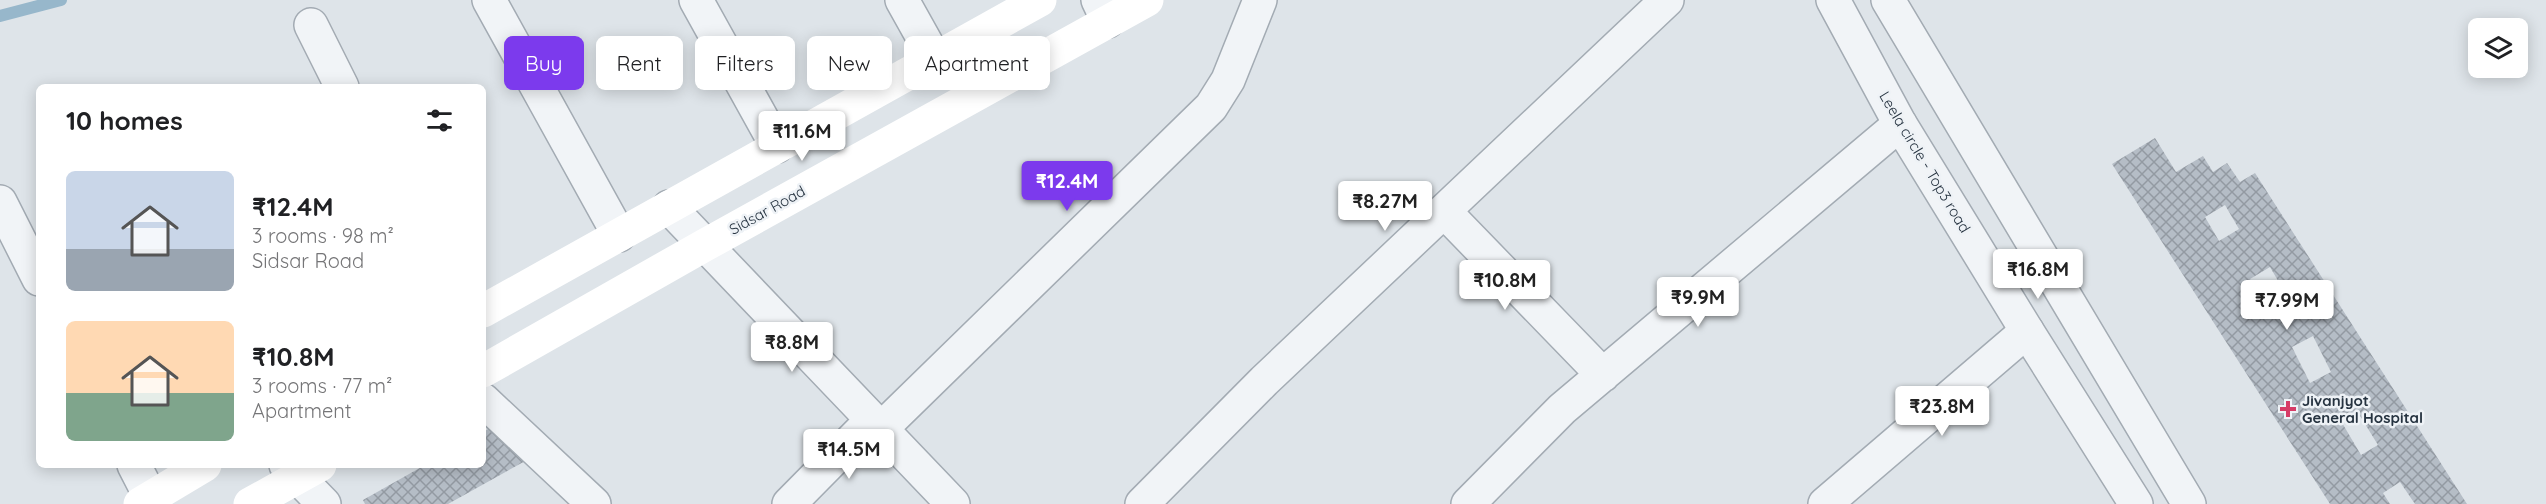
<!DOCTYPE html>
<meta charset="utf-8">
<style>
body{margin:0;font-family:Quicksand,sans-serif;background:#f6f6f6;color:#202124;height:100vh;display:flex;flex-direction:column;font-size:22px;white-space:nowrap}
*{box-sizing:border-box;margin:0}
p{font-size:20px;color:#757577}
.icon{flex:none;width:33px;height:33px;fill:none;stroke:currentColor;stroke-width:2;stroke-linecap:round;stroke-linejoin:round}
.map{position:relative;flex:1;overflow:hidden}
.drawer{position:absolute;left:36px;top:84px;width:450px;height:384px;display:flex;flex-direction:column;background:#fff;border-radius:9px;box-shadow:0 3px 15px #0003}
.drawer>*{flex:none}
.hud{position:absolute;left:504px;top:36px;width:570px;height:54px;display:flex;gap:12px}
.tools{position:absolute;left:2468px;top:18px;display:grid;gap:12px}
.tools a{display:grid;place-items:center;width:60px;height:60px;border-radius:9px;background:#fff;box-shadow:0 3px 15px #0003;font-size:30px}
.price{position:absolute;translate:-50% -51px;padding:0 14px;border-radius:6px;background:#fff;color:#222;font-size:20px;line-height:39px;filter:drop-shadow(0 2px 3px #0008)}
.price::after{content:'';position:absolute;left:50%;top:36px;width:18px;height:14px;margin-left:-9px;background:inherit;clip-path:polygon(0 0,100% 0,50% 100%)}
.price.selected{background:#7c3aed;color:#fff}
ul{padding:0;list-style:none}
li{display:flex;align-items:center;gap:18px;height:150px;padding:0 30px}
li span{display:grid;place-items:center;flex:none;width:168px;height:120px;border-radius:9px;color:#555}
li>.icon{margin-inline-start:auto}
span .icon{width:72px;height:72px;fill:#fffc;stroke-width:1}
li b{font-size:26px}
h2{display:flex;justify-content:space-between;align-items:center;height:72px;padding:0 30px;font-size:26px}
.tag{padding:0 21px;border-radius:9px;background:#fff;box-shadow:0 3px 15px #0003;font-size:21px;line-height:54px}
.tag.selected{background:#7c3aed;color:#fff}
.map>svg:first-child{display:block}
</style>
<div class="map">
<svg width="2546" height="504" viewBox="0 0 2546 504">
<defs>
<pattern id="building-cross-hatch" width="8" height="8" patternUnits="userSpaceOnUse" patternTransform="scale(1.5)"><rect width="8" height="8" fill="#b5bdc6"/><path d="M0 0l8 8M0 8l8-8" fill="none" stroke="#939aa2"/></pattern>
</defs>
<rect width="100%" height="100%" fill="#dee4e9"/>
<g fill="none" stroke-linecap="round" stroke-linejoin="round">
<path stroke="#97b7cb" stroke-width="12" d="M 0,16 L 61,0"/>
</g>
<path fill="url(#building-cross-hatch)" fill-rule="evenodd" d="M 2155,138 L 2176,172 L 2203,156 L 2213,172 L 2227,163 L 2240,182 L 2255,173 L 2467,504 L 2415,504 L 2400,482 L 2383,493 L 2390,504 L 2330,504 L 2112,164 ZM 2225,205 L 2239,229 L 2219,241 L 2205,217 ZM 2270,267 L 2288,298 L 2268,310 L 2250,279 ZM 2313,336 L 2331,372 L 2310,383 L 2292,347 ZM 2357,411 L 2378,445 L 2361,455 L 2341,421 Z
M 504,420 L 527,460 L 448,504 L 365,504 L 363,500 L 425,465 L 483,465 L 483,432 Z"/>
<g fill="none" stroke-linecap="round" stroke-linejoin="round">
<g stroke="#a3abb3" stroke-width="36">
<path id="minor" d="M 489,0 L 619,235
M 696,0 L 777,146
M 902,0 L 935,59
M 1098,0 L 1108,21
M 311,25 L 342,87
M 0,202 L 39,279
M 669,207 L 953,504
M 1444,211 L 1603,375
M 483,400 L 594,504
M 881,429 L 1211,107 L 1228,80 L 1260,0
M 134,465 L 151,498
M 286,465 L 324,504
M 789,504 L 872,420
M 1142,504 L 1264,381 L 1667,0
M 1468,504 L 1562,409 L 1900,124
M 1825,504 L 2027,331"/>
</g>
<g stroke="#a3abb3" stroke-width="36">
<path id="tertiary" d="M 1833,0 L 1900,124 L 2027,331 L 2136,504
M 1888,0 L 2189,504"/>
</g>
<use href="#minor" stroke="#f1f4f7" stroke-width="33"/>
<use href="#tertiary" stroke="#f1f4f7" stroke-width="33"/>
<path stroke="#fff" stroke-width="33" d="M 483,311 L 1040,0
M 483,371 L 705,245 L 1147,0
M 140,504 L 205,465
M 250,504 L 320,465"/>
</g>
<path fill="#d63b66" stroke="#eef2f6" stroke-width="2" d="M2285 400h6v6h6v6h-6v6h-6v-6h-6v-6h6z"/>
<g text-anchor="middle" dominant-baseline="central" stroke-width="5" stroke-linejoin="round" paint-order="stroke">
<g font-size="15" fill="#263340" stroke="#eef2f6">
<text transform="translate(1925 162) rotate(59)">Leela circle - Top3 road</text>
<text transform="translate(767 210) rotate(-29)">Sidsar Road</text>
</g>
<g font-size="15" font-weight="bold" fill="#263340" stroke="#eef2f6" text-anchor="start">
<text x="2302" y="400">Jivanjyot<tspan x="2302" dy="17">General Hospital</tspan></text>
</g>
</g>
</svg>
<div class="tools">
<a><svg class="icon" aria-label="layers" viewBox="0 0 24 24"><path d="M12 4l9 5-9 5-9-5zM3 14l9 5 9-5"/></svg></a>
</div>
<b class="price" style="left:802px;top:162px">₹11.6M</b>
<b class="price selected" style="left:1067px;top:212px">₹12.4M</b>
<b class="price" style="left:1385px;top:232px">₹8.27M</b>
<b class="price" style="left:2038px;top:300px">₹16.8M</b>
<b class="price" style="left:1505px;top:311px">₹10.8M</b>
<b class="price" style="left:1698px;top:328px">₹9.9M</b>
<b class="price" style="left:2287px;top:331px">₹7.99M</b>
<b class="price" style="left:792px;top:373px">₹8.8M</b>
<b class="price" style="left:1942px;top:437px">₹23.8M</b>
<b class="price" style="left:849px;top:480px">₹14.5M</b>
<div class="hud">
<a class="tag selected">Buy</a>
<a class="tag">Rent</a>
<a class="tag">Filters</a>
<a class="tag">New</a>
<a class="tag">Apartment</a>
</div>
<section class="drawer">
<h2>10 homes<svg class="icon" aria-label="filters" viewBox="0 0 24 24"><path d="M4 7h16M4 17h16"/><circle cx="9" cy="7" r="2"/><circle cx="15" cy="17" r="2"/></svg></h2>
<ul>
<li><span style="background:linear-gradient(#c9d6e8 65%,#9aa5b1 0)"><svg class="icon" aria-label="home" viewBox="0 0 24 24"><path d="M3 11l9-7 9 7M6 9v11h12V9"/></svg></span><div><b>₹12.4M</b><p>3 rooms · 98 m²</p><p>Sidsar Road</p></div></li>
<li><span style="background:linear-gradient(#ffd9b3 60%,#7fa58c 0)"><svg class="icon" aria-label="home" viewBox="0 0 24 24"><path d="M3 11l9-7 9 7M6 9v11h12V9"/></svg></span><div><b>₹10.8M</b><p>3 rooms · 77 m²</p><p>Apartment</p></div></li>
</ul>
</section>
</div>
